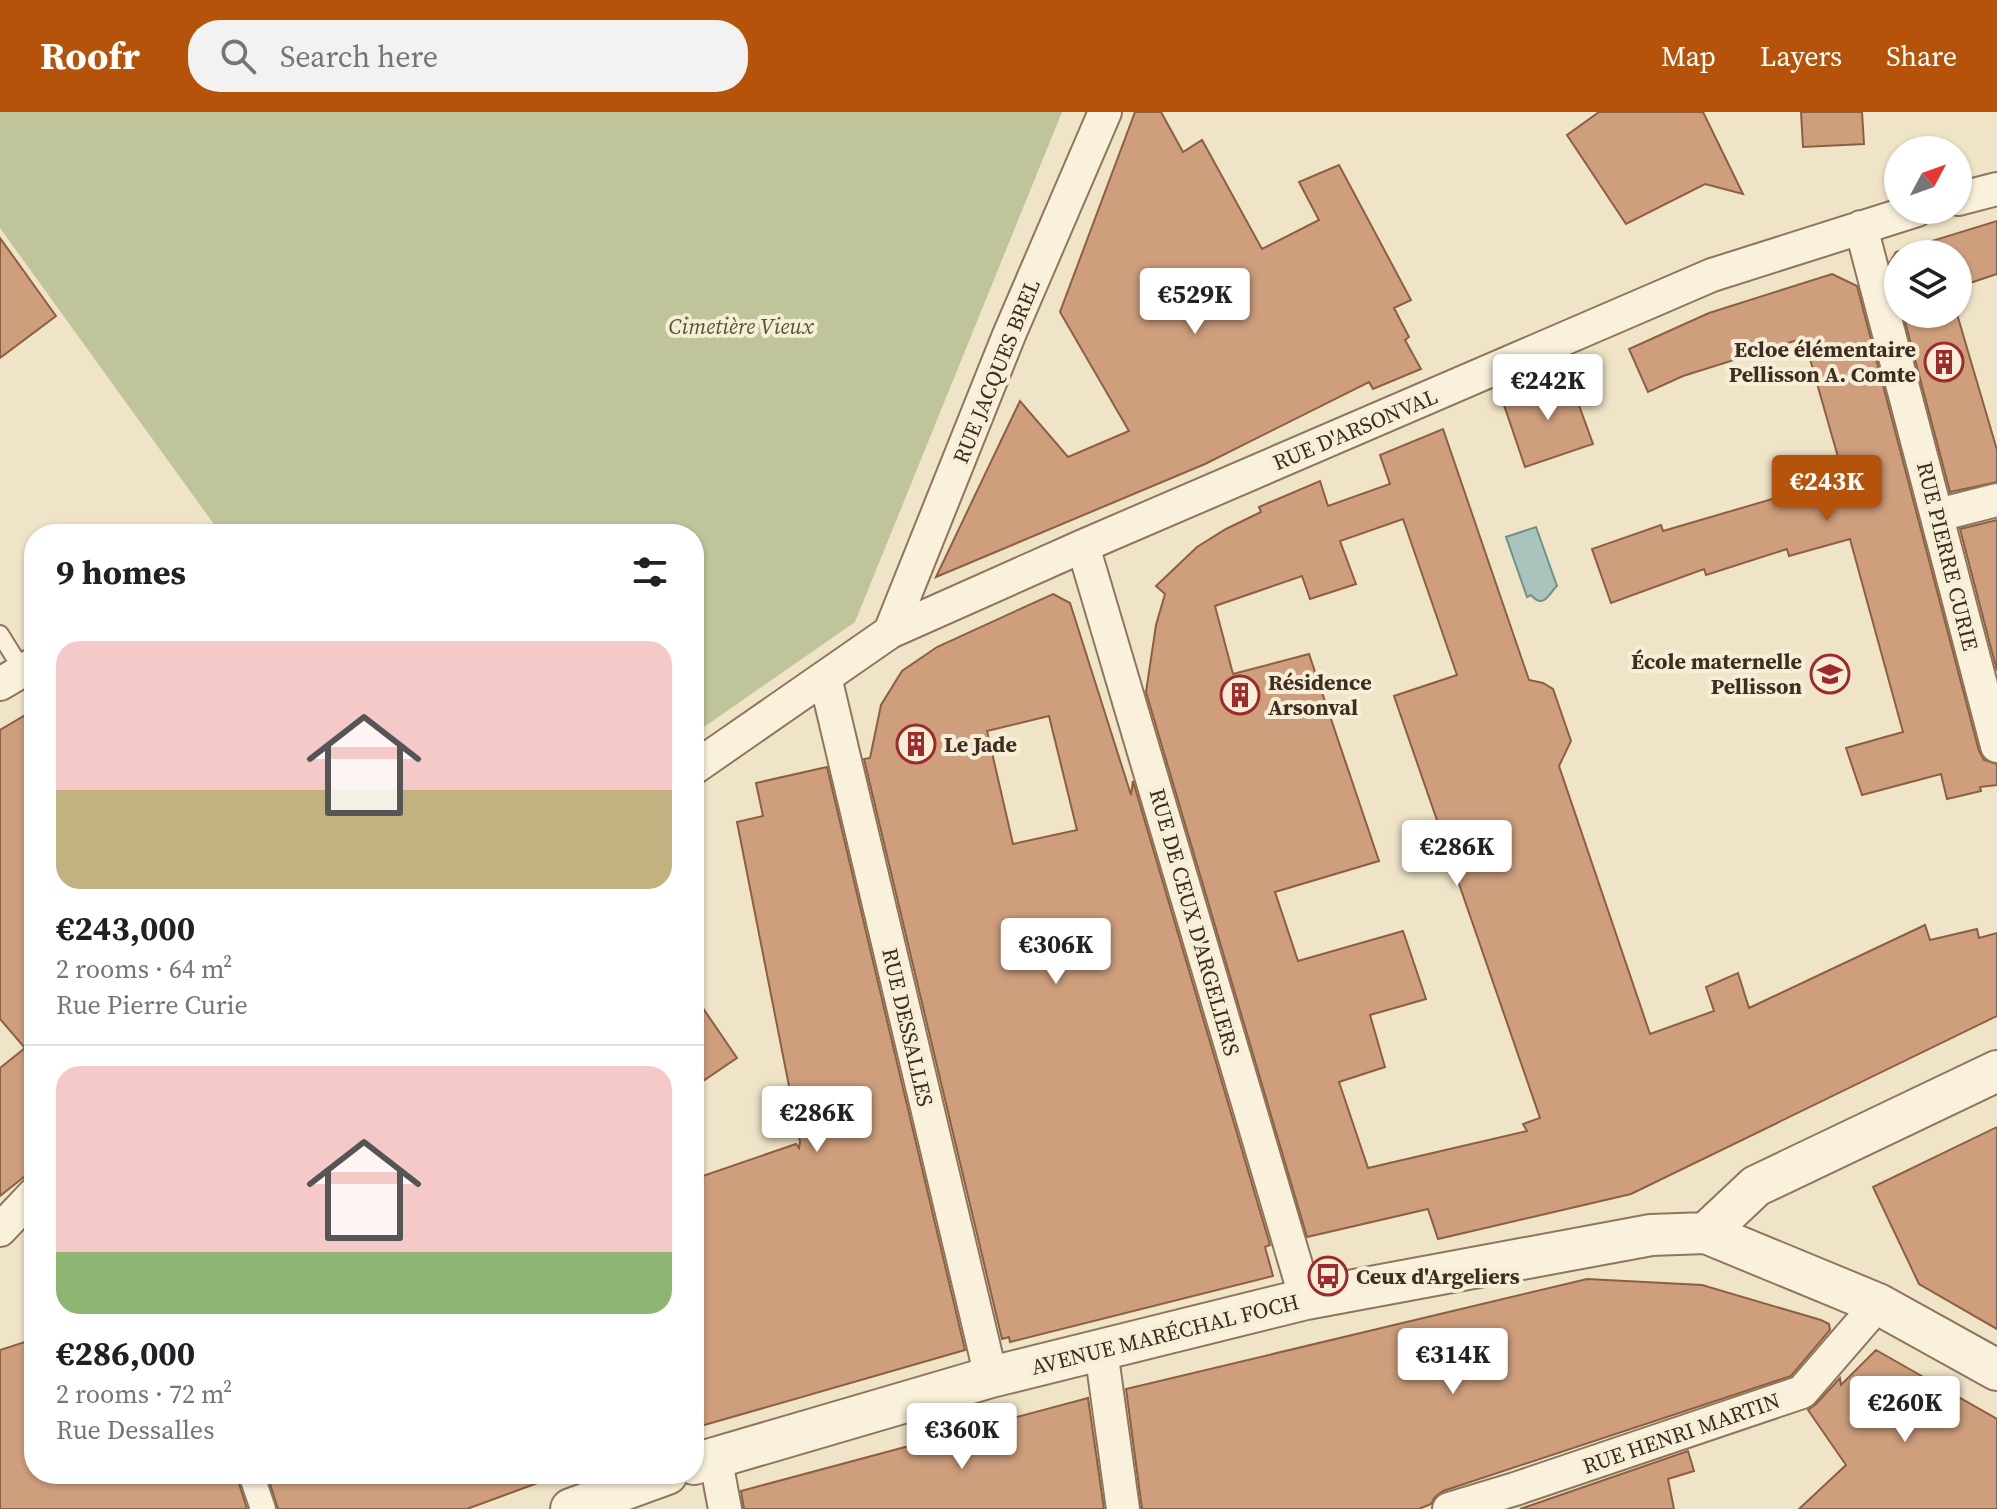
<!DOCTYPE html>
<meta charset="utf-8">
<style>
body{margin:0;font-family:"Source Serif 4",serif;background:#f2f2f2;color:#202124;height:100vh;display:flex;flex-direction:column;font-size:30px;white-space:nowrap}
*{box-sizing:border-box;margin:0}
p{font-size:26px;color:#757577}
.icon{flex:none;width:44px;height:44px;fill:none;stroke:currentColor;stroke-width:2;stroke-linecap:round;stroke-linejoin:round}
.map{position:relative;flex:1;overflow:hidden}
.details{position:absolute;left:24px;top:412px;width:680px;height:960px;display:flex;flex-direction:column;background:#fff;border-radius:32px;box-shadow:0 2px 6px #0004}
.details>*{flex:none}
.needle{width:52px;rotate:49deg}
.buttons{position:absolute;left:1884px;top:24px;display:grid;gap:16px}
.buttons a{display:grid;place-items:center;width:88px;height:88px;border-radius:50%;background:#fff;box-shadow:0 2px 6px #0004;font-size:40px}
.price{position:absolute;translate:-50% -68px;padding:0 18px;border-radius:8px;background:#fff;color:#222;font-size:26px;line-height:52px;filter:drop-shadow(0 2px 4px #0008)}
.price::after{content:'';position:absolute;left:50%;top:48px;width:24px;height:18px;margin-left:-12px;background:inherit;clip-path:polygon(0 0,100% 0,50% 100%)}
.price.on{background:#b45309;color:#fff}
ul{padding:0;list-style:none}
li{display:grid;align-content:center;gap:16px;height:424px;padding:0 32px}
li+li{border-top:2px solid #e0e0e0}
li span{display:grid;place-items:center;height:248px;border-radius:24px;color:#555}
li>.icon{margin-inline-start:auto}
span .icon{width:144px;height:144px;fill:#fffc;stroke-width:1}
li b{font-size:34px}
h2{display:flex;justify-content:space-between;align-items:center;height:96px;padding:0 32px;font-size:34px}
header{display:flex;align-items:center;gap:48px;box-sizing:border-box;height:112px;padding:0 40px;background:#b45309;color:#fff}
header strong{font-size:38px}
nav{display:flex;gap:44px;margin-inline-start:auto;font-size:28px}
.search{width:560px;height:72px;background:#f2f2f2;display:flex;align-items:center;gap:20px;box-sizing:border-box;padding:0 28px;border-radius:32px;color:#757577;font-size:30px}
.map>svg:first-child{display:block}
</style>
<header>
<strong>Roofr</strong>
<div class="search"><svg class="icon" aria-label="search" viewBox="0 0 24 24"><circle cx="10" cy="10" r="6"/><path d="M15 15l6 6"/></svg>Search here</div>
<nav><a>Map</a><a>Layers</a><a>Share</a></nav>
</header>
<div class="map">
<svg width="1997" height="1397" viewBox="0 0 1997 1397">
<rect width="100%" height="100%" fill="#f0e4c8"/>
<path fill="#bfc49a" d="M 0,0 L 1062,0 L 855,510 L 694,622 L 694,422 L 221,422 L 0,116 Z"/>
<path fill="#a9c4bc" stroke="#6f938a" stroke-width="2" d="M 1536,415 L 1557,474 C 1549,481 1544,498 1531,483 L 1527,485 L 1506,425 Z"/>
<path fill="#cf9f7d" stroke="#8d5f41" stroke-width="2" fill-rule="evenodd" d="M 1135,0 L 1161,0 L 1183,40 L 1202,28 L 1262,137 L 1319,108 L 1299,70 L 1339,53 L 1411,188 L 1394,196 L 1409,225 L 1405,228 L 1421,257 L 1373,277 L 1369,270 L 1205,352 L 936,465 L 1020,289 L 1068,345 L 1129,319 L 1060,200 Z
M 1599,0 L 1703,0 L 1743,82 L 1705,72 L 1626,112 L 1567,23 Z
M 1801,0 L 1862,0 L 1864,32 L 1803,35 Z
M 1997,109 L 1997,162 L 1958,175 L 1958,142 L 1898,142 L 1898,181 L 1890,150 L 1896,140 Z
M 0,126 L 56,204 L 0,246 Z
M 1832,162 L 1857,174 L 1979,639 L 1984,648 L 1997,652 L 1997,673 L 1980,675 L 1981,679 L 1947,687 L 1941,662 L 1862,683 L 1846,636 L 1903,620 L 1850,427 L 1789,444 L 1787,437 L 1706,463 L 1704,457 L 1611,491 L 1592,437 L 1661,413 L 1663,419 L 1844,366 L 1804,226 L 1683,264 L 1648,280 L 1629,237 L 1709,201 Z
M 1903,202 L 1957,202 L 1997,338 L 1997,370 L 1950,380 Z
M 1568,263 L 1593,332 L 1525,355 L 1503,290 Z
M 1443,317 L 1529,568 L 1543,571 L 1553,577 L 1571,629 L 1559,654 L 1650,922 L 1714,899 L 1706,875 L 1738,861 L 1749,896 L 1925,813 L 1930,828 L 1977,817 L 1979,826 L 1997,821 L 1997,904 L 1631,1082 L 1438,1127 L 1428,1097 L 1307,1125 L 1146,580 L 1156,513 L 1165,482 L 1156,474 L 1197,435 L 1226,417 L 1261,400 L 1259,395 L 1320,369 L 1328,394 L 1390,372 L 1380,343 ZM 1403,407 L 1457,563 L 1394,584 L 1540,1006 L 1523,1012 L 1527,1019 L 1368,1056 L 1339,970 L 1385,955 L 1370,903 L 1426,887 L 1403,819 L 1298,849 L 1275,780 L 1379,749 L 1309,542 L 1233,562 L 1215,494 L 1302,464 L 1310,487 L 1356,472 L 1340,429 Z
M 1997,408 L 1997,559 L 1960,417 Z
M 1053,482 L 1070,491 L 1131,683 L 1133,669 L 1270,1133 L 1265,1135 L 1273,1164 L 1010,1230 L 1009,1225 L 1002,1227 L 864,647 L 870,646 L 881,593 L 902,559 L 937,535 ZM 1049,604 L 1077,718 L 1013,732 L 987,619 Z
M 34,598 L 34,1057 L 0,1084 L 0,956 L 25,936 L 0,907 L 0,618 Z
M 827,655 L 965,1238 L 694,1316 L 694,1067 L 796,1032 L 799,1036 L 800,1030 L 737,710 L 763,704 L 756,671 Z
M 694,883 L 737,946 L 694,975 Z
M 1997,1015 L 1997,1217 L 1919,1172 L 1873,1075 Z
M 1587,1167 L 1702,1173 L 1821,1208 L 1829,1212 L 1830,1218 L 1791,1264 L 1443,1379 L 1435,1385 L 1431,1392 L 1419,1397 L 1142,1397 L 1126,1277 Z
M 34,1227 L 34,1362 L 236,1362 L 247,1397 L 0,1397 L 0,1238 Z
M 1876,1238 L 1997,1307 L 1997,1397 L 1799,1397 L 1846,1353 L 1808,1298 L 1816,1292 L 1840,1266 L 1841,1273 Z
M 1088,1286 L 1104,1397 L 744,1397 L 741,1379 Z
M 1688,1339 L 1694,1359 L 1668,1367 L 1674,1397 L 1520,1397 Z
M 267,1362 L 550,1362 L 551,1366 L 467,1397 L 278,1397 Z"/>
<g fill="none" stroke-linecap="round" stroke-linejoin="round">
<g stroke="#8d765c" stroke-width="20">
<path id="service" d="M 0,522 L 23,559"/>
</g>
<g stroke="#8d765c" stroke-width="28">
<path id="pedestrian" d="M 251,1362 L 263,1397"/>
</g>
<g stroke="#8d765c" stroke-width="36">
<path id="minor" d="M 1958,87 L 1997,77
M 1861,115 L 1997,634
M 1938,403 L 1997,388
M 1083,434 L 1306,1187
M 890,520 L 1009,223 L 1105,0
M 825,565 L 991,1265
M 0,572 L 34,552
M 694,656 L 890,520 L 1083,434 L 1712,163 L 1917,98
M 0,1118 L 34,1082
M 1101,1238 L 1123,1397
M 715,1344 L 725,1397
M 1449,1397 L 1515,1377 L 1802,1280 L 1878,1192"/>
</g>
<g stroke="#8d765c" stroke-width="44">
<path id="tertiary" d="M 1706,1121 L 1756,1074 L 1997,959
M 694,1352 L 991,1265 L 1306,1187 L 1651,1123 L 1706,1121 L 1878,1192 L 1997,1258
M 571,1397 L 667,1362"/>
</g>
<use href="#service" stroke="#faf1dc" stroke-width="16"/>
<use href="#pedestrian" stroke="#faf1dc" stroke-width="24"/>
<use href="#minor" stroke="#faf1dc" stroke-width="32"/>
<use href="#tertiary" stroke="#faf1dc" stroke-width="40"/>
</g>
<defs>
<g id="building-ring" transform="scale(2)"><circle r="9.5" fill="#f7eed8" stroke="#9e2a2b" stroke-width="1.5"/><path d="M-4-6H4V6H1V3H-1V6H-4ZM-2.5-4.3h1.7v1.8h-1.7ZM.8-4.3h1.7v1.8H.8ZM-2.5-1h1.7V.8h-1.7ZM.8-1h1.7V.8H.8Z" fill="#9e2a2b"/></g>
<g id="school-ring" transform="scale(2)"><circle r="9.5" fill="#f7eed8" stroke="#9e2a2b" stroke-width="1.5"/><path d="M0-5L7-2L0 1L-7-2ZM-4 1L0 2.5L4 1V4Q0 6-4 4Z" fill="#9e2a2b"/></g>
<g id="bus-ring" transform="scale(2)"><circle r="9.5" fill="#f7eed8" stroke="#9e2a2b" stroke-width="1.5"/><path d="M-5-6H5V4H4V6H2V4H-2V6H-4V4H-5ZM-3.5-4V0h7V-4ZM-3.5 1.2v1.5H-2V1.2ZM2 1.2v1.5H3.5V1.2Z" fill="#9e2a2b"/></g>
</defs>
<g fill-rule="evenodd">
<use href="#building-ring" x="1944" y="250"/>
<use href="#school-ring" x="1830" y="562"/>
<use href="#building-ring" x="1240" y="583"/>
<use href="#building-ring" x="916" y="632"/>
<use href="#bus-ring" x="1328" y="1164"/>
</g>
<g text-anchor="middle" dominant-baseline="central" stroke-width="8" stroke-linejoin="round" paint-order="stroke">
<g font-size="22" font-style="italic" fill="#4d5a26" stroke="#f7eed8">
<text x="741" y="214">Cimetière Vieux</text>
</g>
<g font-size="22" font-weight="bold" fill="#3d2e20" stroke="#f7eed8" text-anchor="start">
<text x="1916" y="237" text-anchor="end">Ecloe élémentaire<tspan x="1916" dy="25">Pellisson A. Comte</tspan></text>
<text x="1802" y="549" text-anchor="end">École maternelle<tspan x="1802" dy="25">Pellisson</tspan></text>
<text x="1268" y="570">Résidence<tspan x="1268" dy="25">Arsonval</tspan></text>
<text x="944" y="632">Le Jade</text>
<text x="1356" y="1164">Ceux d'Argeliers</text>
</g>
<g font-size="22" fill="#3d2e20" stroke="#f7eed8">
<text transform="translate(996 259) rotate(-68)">RUE JACQUES BREL</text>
<text transform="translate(1355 317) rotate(-23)">RUE D'ARSONVAL</text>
<text transform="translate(1948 444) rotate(76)">RUE PIERRE CURIE</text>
<text transform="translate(1195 810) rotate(74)">RUE DE CEUX D'ARGELIERS</text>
<text transform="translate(908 915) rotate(77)">RUE DESSALLES</text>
<text transform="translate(1165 1222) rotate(-14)">AVENUE MARÉCHAL FOCH</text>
<text transform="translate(1681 1321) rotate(-19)">RUE HENRI MARTIN</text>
</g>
</g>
</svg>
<div class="buttons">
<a><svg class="needle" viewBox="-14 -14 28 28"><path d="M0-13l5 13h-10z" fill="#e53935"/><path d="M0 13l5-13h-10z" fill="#757577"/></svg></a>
<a><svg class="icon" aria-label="layers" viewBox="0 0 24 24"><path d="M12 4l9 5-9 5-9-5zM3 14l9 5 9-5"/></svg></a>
</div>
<b class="price" style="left:1195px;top:224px">€529K</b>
<b class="price" style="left:1548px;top:310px">€242K</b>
<b class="price on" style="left:1827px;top:411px">€243K</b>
<b class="price" style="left:1457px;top:776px">€286K</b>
<b class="price" style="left:1056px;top:874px">€306K</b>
<b class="price" style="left:817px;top:1042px">€286K</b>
<b class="price" style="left:1453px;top:1284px">€314K</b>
<b class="price" style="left:1905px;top:1332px">€260K</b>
<b class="price" style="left:962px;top:1359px">€360K</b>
<section class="details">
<h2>9 homes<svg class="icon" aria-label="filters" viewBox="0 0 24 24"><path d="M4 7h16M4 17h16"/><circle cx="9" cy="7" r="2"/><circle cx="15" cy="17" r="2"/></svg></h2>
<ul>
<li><span style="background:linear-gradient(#f6c9c9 60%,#c2b280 0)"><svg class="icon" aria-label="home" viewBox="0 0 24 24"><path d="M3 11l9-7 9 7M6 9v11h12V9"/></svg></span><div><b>€243,000</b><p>2 rooms · 64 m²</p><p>Rue Pierre Curie</p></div></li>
<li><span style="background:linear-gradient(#f6c9c9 75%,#8fb573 0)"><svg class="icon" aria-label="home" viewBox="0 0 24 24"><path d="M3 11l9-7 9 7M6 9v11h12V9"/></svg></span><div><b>€286,000</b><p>2 rooms · 72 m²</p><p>Rue Dessalles</p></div></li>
</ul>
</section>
</div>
